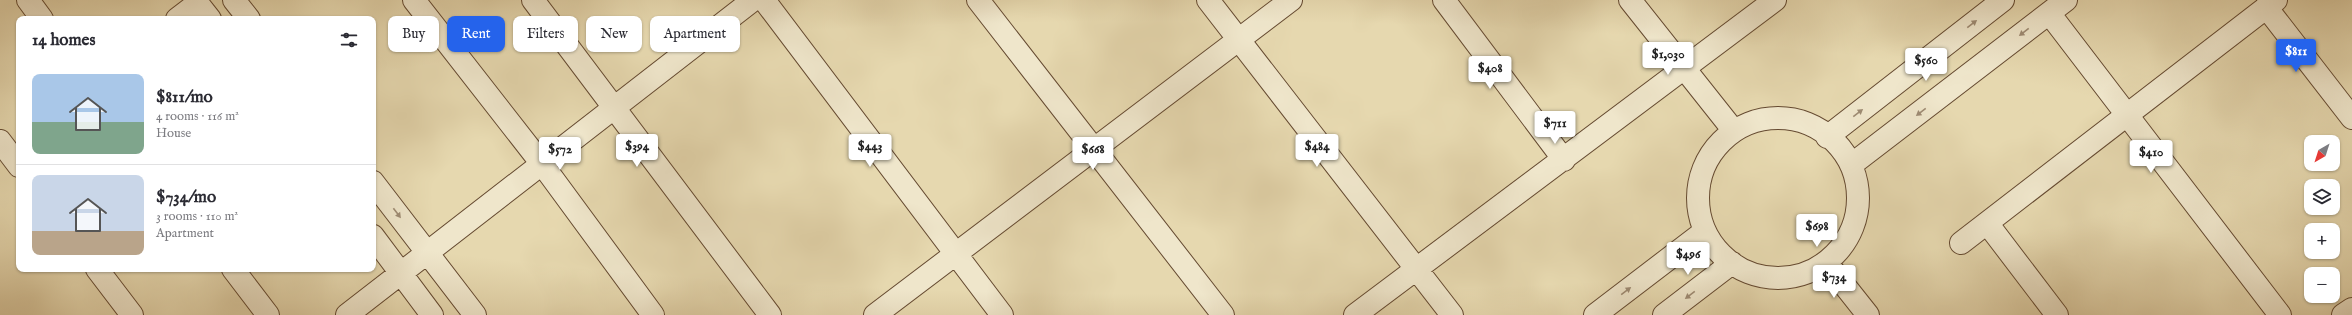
<!DOCTYPE html>
<meta charset="utf-8">
<style>
body{margin:0;font-family:"IM FELL English",serif;background:#f2f2f3;color:#2b2b33;height:100vh;display:flex;flex-direction:column;font-size:15px;white-space:nowrap}
*{box-sizing:border-box;margin:0}
p{font-size:13px;color:#7c7c81}
.icon{flex:none;width:22px;height:22px;fill:none;stroke:currentColor;stroke-width:2;stroke-linecap:round;stroke-linejoin:round}
.map{position:relative;flex:1;overflow:hidden}
.panel{position:absolute;left:16px;top:16px;width:360px;height:256px;display:flex;flex-direction:column;background:#fff;border-radius:8px;box-shadow:0 1px 3px #0004}
.panel>*{flex:none}
.banner{position:absolute;left:388px;top:16px;width:380px;height:36px;display:flex;gap:8px}
.needle{width:26px;rotate:219deg}
.tools{position:absolute;left:2304px;top:135px;display:grid;gap:8px}
.tools a{display:grid;place-items:center;width:36px;height:36px;border-radius:8px;background:#fff;box-shadow:0 1px 3px #0004;font-size:20px}
.price{position:absolute;translate:-50% -34px;padding:0 9px;border-radius:4px;background:#fff;color:#222;font-size:13px;line-height:26px;filter:drop-shadow(0 1px 2px #0008)}
.price::after{content:'';position:absolute;left:50%;top:24px;width:12px;height:9px;margin-left:-6px;background:inherit;clip-path:polygon(0 0,100% 0,50% 100%)}
.price.active{background:#2563eb;color:#fff}
ul{padding:0;list-style:none}
li{display:flex;align-items:center;gap:12px;height:100px;padding:0 16px}
li+li{border-top:1px solid #e1e1e2}
li span{display:grid;place-items:center;flex:none;width:112px;height:80px;border-radius:8px;color:#555}
li>.icon{margin-inline-start:auto}
span .icon{width:48px;height:48px;fill:#fffc;stroke-width:1}
li b{font-size:17px}
h2{display:flex;justify-content:space-between;align-items:center;height:48px;padding:0 16px;font-size:17px}
.pill{padding:0 14px;border-radius:8px;background:#fff;box-shadow:0 1px 3px #0004;font-size:14px;line-height:36px}
.pill.active{background:#2563eb;color:#fff}
.map>svg:first-child{display:block}
</style>
<div class="map">
<svg width="2352" height="315" viewBox="0 0 2352 315">
<rect width="100%" height="100%" fill="#e6d8af"/>
<filter id="stains"><feTurbulence type="fractalNoise" baseFrequency=".005" numOctaves="4"/><feColorMatrix values="0 0 0 0 .2 0 0 0 0 .09 0 0 0 0 .02 0 0 0 .5 -.17"/></filter>
<radialGradient id="worn" r=".72"><stop offset=".6" stop-color="#630" stop-opacity="0"/><stop offset="1" stop-color="#630" stop-opacity=".3"/></radialGradient>
<g fill="none" stroke-linecap="round" stroke-linejoin="round">
<g stroke="#654a31" stroke-width="24">
<path id="minor" d="M 28,0 L 42,19
M 195,0 L 210,19
M 234,0 L 249,19
M 414,0 L 542,164 L 653,315
M 533,0 L 770,315
M 764,0 L 1002,315
M 978,0 L 1223,315
M 1208,0 L 1452,315
M 1444,0 L 1564,160
M 1630,0 L 1734,131
M 2266,7 L 2352,118
M 2049,13 L 2280,315
M 177,19 L 198,3
M1698 198a80 80 0 1 1 160 0a80 80 0 1 1-160 0Z
M 1827,137 L 2003,0
M 0,141 L 19,166
M 1851,165 L 2066,0
M 373,182 L 475,315
M 1987,223 L 2057,315
M 373,236 L 432,315
M 1961,243 L 2276,0
M 1826,262 L 1868,315
M 97,269 L 132,315
M 233,269 L 268,315
M 347,315 L 753,0
M 875,315 L 1291,0
M 1355,315 L 1775,0
M 1595,315 L 1705,231
M 1664,315 L 1732,263
M 2343,315 L 2352,309"/>
</g>
<use href="#minor" stroke="#efe6cb" stroke-width="22"/>
</g>
<defs><path id="oneway-solid" d="M-6-.8H1V-3.2L6.5 0L1 3.2V.8H-6Z"/></defs>
<g fill="#9e8b73">
<use href="#oneway-solid" transform="translate(1972 24) rotate(-38)"/>
<use href="#oneway-solid" transform="translate(2024 32) rotate(142)"/>
<use href="#oneway-solid" transform="translate(1921 112) rotate(142)"/>
<use href="#oneway-solid" transform="translate(1858 113) rotate(-38)"/>
<use href="#oneway-solid" transform="translate(397 213) rotate(53)"/>
<use href="#oneway-solid" transform="translate(1626 291) rotate(-37)"/>
<use href="#oneway-solid" transform="translate(1690 295) rotate(143)"/>
</g>
<rect width="100%" height="100%" filter="url(#stains)"/>
<rect width="100%" height="100%" fill="url(#worn)"/>
</svg>
<div class="tools">
<a><svg class="needle" viewBox="-14 -14 28 28"><path d="M0-13l5 13h-10z" fill="#e53935"/><path d="M0 13l5-13h-10z" fill="#7c7c81"/></svg></a>
<a><svg class="icon" aria-label="layers" viewBox="0 0 24 24"><path d="M12 4l9 5-9 5-9-5zM3 14l9 5 9-5"/></svg></a>
<a>+</a>
<a>−</a>
</div>
<b class="price active" style="left:2296px;top:73px">$811</b>
<b class="price" style="left:1668px;top:76px">$1,030</b>
<b class="price" style="left:1926px;top:82px">$560</b>
<b class="price" style="left:1490px;top:90px">$408</b>
<b class="price" style="left:1555px;top:145px">$711</b>
<b class="price" style="left:637px;top:168px">$394</b>
<b class="price" style="left:870px;top:168px">$443</b>
<b class="price" style="left:1317px;top:168px">$484</b>
<b class="price" style="left:560px;top:171px">$572</b>
<b class="price" style="left:1093px;top:171px">$668</b>
<b class="price" style="left:2151px;top:174px">$410</b>
<b class="price" style="left:1817px;top:248px">$698</b>
<b class="price" style="left:1688px;top:276px">$496</b>
<b class="price" style="left:1834px;top:299px">$734</b>
<div class="banner">
<a class="pill">Buy</a>
<a class="pill active">Rent</a>
<a class="pill">Filters</a>
<a class="pill">New</a>
<a class="pill">Apartment</a>
</div>
<section class="panel">
<h2>14 homes<svg class="icon" aria-label="filters" viewBox="0 0 24 24"><path d="M4 7h16M4 17h16"/><circle cx="9" cy="7" r="2"/><circle cx="15" cy="17" r="2"/></svg></h2>
<ul>
<li><span style="background:linear-gradient(#a9c7e8 60%,#7fa58c 0)"><svg class="icon" aria-label="home" viewBox="0 0 24 24"><path d="M3 11l9-7 9 7M6 9v11h12V9"/></svg></span><div><b>$811/mo</b><p>4 rooms · 116 m²</p><p>House</p></div></li>
<li><span style="background:linear-gradient(#c9d6e8 70%,#b9a48a 0)"><svg class="icon" aria-label="home" viewBox="0 0 24 24"><path d="M3 11l9-7 9 7M6 9v11h12V9"/></svg></span><div><b>$734/mo</b><p>3 rooms · 110 m²</p><p>Apartment</p></div></li>
</ul>
</section>
</div>
